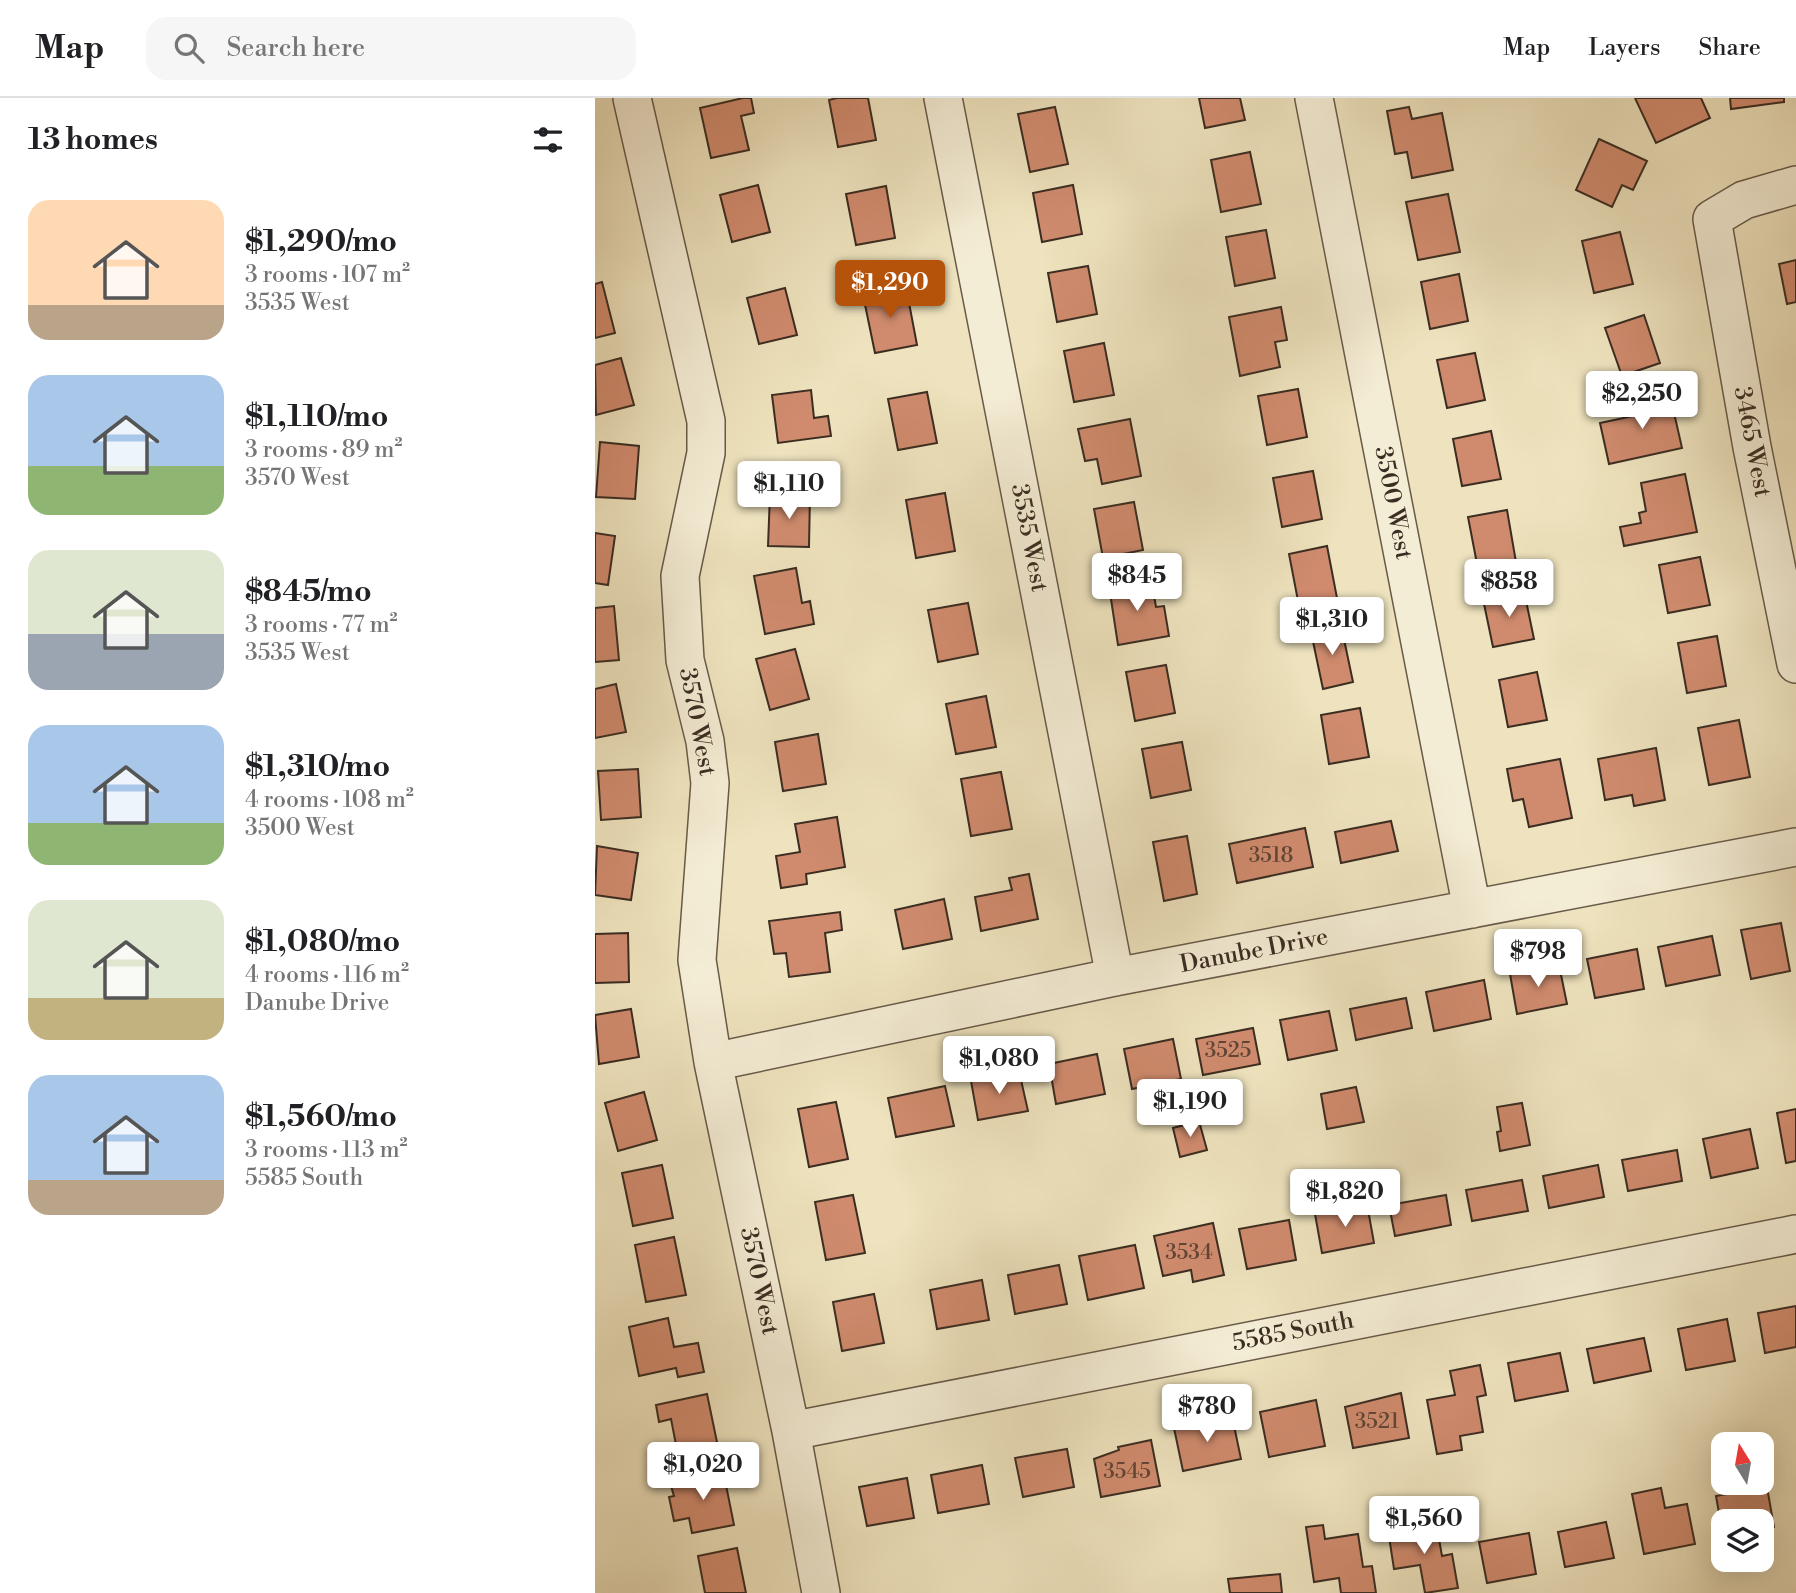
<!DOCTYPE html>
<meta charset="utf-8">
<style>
body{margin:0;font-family:"Libre Bodoni",serif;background:#f6f6f6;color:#202124;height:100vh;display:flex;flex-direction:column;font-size:26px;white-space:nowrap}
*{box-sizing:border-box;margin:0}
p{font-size:23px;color:#757577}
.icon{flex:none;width:38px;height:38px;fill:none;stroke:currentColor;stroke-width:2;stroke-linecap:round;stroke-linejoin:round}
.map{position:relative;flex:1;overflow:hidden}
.panel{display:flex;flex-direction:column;background:#fff;width:595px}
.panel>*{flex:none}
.needle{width:46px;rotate:349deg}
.tools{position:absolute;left:1116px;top:1334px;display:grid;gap:14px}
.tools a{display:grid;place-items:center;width:63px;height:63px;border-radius:14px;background:#fff;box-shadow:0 7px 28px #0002;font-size:35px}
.price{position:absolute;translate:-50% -60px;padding:0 16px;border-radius:7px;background:#fff;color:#222;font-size:23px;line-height:46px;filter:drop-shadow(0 2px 4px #0008)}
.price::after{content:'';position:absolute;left:50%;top:42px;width:21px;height:16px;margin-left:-10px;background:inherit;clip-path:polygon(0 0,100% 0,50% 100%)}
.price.on{background:#b45309;color:#fff}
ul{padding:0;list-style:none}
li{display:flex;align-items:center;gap:21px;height:175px;padding:0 28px}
li span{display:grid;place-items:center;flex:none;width:196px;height:140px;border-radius:21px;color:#555}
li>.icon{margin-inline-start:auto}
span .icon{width:84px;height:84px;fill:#fffc;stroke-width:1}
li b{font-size:30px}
h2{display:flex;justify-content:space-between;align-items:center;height:84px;padding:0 28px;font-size:30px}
header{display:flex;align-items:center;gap:42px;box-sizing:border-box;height:98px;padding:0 35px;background:#fff;border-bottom:2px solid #e0e0e0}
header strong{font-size:33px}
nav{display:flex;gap:38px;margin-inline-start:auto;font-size:24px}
.search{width:490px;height:63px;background:#f6f6f6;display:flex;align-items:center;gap:18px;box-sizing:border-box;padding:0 24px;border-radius:21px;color:#757577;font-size:26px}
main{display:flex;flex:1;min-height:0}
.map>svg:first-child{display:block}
</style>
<header>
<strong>Map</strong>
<div class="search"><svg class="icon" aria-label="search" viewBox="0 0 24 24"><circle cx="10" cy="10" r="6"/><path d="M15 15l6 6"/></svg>Search here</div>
<nav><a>Map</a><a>Layers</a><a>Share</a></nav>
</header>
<main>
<section class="panel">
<h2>13 homes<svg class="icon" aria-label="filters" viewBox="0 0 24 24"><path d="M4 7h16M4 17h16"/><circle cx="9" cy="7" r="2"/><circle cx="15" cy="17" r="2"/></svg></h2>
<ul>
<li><span style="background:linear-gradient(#ffd9b3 75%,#b9a48a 0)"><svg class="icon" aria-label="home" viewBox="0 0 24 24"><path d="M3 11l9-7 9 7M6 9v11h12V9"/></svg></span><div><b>$1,290/mo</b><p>3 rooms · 107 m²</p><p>3535 West</p></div></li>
<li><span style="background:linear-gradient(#a9c7e8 65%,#8fb573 0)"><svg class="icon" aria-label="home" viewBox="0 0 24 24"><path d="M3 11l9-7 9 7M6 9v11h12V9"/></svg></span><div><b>$1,110/mo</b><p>3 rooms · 89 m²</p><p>3570 West</p></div></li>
<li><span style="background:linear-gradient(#dfe7d0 60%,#9aa5b1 0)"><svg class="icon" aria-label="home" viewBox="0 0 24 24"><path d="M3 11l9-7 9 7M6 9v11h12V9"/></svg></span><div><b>$845/mo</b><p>3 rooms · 77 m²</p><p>3535 West</p></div></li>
<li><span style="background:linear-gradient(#a9c7e8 70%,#8fb573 0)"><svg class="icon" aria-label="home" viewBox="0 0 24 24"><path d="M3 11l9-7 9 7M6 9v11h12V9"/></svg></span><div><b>$1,310/mo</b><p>4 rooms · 108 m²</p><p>3500 West</p></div></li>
<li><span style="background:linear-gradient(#dfe7d0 70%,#c2b280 0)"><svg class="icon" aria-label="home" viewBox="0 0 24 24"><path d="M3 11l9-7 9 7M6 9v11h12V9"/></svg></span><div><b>$1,080/mo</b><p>4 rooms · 116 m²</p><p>Danube Drive</p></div></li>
<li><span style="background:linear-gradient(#a9c7e8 75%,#b9a48a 0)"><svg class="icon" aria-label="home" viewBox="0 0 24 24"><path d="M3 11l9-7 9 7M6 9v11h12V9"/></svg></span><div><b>$1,560/mo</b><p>3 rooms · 113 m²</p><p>5585 South</p></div></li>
</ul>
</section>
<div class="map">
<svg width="1201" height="1495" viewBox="0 0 1201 1495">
<rect width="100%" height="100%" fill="#eee3be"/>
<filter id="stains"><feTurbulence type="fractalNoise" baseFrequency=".00286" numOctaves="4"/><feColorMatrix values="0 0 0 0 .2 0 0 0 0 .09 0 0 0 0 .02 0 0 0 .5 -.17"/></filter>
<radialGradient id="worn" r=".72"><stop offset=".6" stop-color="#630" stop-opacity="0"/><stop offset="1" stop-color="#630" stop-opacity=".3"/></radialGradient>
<path fill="#d08b6e" stroke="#3b2d22" stroke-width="2" d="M 148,0 L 156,0 L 159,15 L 146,18 L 154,52 L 116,60 L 105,10 Z
M 242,0 L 273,0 L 281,42 L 243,49 L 234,2 Z
M 604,0 L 645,0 L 650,22 L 610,30 Z
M 1040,0 L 1106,0 L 1115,20 L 1061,45 Z
M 1135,0 L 1189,0 L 1189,4 L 1136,11 Z
M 460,9 L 473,66 L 435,74 L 423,16 Z
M 814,9 L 817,21 L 847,15 L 858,72 L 817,80 L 812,54 L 800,56 L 792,13 Z
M 1004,41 L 1052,63 L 1038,92 L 1027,87 L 1017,109 L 981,92 Z
M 655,54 L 666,106 L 626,114 L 616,62 Z
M 163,87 L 175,134 L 137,144 L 125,97 Z
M 478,87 L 487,136 L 447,144 L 438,95 Z
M 291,88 L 300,140 L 261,147 L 251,96 Z
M 853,96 L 865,154 L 823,162 L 811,104 Z
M 671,132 L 680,180 L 640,188 L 631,139 Z
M 1025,134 L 1038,186 L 999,195 L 987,143 Z
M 1201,162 L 1201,204 L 1192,206 L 1184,166 Z
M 493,168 L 502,216 L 462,224 L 453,175 Z
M 864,176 L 873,223 L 835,231 L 826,184 Z
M 7,184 L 20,235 L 0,240 L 0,186 Z
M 311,189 L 322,247 L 280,255 L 268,197 Z
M 190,190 L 202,237 L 164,246 L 152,200 Z
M 686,209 L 692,242 L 680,244 L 685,269 L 645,278 L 634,219 Z
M 1049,217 L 1065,265 L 1027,278 L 1010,230 Z
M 509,245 L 519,297 L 479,304 L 469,253 Z
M 880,255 L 890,302 L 852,310 L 842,262 Z
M 26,260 L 39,307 L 1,317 L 0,267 Z
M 703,291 L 712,339 L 672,347 L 663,298 Z
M 216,292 L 219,320 L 233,318 L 236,338 L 183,345 L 177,297 Z
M 332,294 L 342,345 L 303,352 L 293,301 Z
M 1075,297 L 1087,350 L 1014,366 L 1005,325 L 1038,318 L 1035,305 Z
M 535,321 L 546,378 L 507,386 L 502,361 L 490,363 L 483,331 Z
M 896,333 L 906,381 L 867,388 L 858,341 Z
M 5,344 L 44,348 L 40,401 L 1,399 Z
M 718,373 L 727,421 L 687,429 L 678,380 Z
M 1090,376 L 1102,434 L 1029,448 L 1025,429 L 1046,425 L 1044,415 L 1051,413 L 1046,385 Z
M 350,395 L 360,453 L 321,460 L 311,402 Z
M 175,396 L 215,397 L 214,449 L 173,448 Z
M 539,404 L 548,452 L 508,460 L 499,411 Z
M 912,412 L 921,464 L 883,471 L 873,419 Z
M 0,435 L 20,438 L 13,487 L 0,485 Z
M 732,448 L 742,500 L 704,508 L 694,456 Z
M 1105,459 L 1115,507 L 1073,515 L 1064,467 Z
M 201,470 L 207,505 L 215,503 L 219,526 L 170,536 L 159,478 Z
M 556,480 L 561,509 L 569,508 L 574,538 L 523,547 L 514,488 Z
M 929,493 L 939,541 L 898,549 L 888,501 Z
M 373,505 L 383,556 L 343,564 L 333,512 Z
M 19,508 L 24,562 L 0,564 L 0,510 Z
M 746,527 L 758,584 L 728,591 L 716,534 Z
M 1122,538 L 1131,588 L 1092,595 L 1083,545 Z
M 200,551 L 214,601 L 175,612 L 161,561 Z
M 571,567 L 580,615 L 540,623 L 531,574 Z
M 942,574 L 952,622 L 913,629 L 904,582 Z
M 21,586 L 31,634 L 0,640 L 0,591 Z
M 391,598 L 401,649 L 361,656 L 351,606 Z
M 765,610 L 774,659 L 734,666 L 726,617 Z
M 1144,622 L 1155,679 L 1114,687 L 1103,630 Z
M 223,636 L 231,686 L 188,693 L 180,644 Z
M 587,644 L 596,692 L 556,700 L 547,651 Z
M 1061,650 L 1070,702 L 1039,708 L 1037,697 L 1010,702 L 1003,661 Z
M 965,661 L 977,720 L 934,729 L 928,701 L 918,703 L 912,671 Z
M 43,671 L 46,719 L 6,722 L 3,673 Z
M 406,674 L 417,731 L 376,738 L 366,681 Z
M 242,719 L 250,769 L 211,776 L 212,786 L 186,790 L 181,758 L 205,754 L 200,726 Z
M 796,723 L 803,753 L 746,765 L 740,734 Z
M 710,730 L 718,769 L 642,785 L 634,746 Z
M 592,738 L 602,796 L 569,803 L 558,744 Z
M 2,748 L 43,755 L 36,802 L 0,797 Z
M 434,776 L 443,821 L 386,833 L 380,799 L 417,792 L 414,780 Z
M 349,801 L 357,841 L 308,851 L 300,812 Z
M 245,814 L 247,832 L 230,835 L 235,874 L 194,879 L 191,855 L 179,856 L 174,823 Z
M 1186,825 L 1195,873 L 1156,881 L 1146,832 Z
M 33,835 L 34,884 L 0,885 L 0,836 Z
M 1117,838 L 1125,877 L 1071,888 L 1063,849 Z
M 1042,851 L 1049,891 L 1000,900 L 992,861 Z
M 964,867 L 972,906 L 922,916 L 915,876 Z
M 889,882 L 896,921 L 839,933 L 831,894 Z
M 811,900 L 817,930 L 761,942 L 755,911 Z
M 36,911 L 44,959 L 4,966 L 0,917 Z
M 734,913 L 742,952 L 693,962 L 685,922 Z
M 658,930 L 665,966 L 608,977 L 601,941 Z
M 578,941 L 586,981 L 537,991 L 529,951 Z
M 502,956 L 510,996 L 461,1006 L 454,966 Z
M 424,973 L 433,1013 L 383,1022 L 376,983 Z
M 350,988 L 359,1028 L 301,1039 L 293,1000 Z
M 761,989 L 769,1024 L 732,1031 L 726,996 Z
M 49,994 L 62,1042 L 23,1053 L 10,1005 Z
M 241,1004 L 253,1061 L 214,1069 L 203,1011 Z
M 927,1005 L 935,1047 L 905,1053 L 902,1034 L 906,1033 L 902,1009 Z
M 1201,1011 L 1201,1063 L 1191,1065 L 1182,1015 Z
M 604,1023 L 612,1052 L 585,1059 L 578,1030 Z
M 1155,1031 L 1163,1070 L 1116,1080 L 1108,1041 Z
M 1082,1052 L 1087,1083 L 1033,1093 L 1027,1062 Z
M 67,1067 L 78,1120 L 38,1128 L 27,1075 Z
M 1003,1067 L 1009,1099 L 954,1110 L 948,1078 Z
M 927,1082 L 933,1113 L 877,1123 L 871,1092 Z
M 258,1097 L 270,1155 L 231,1162 L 220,1104 Z
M 851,1097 L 856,1127 L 800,1138 L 794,1107 Z
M 772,1106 L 779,1145 L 727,1155 L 720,1116 Z
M 694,1122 L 701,1162 L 652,1171 L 644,1131 Z
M 618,1125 L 629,1177 L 598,1184 L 596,1172 L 568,1178 L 559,1138 Z
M 79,1139 L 91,1197 L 51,1204 L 40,1147 Z
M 540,1147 L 549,1190 L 493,1202 L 484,1158 Z
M 464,1167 L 472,1206 L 420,1216 L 413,1177 Z
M 387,1182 L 394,1222 L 342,1231 L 335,1192 Z
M 279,1196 L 289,1245 L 247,1253 L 238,1204 Z
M 1201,1208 L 1201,1249 L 1170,1255 L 1163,1215 Z
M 73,1220 L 79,1249 L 103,1245 L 109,1274 L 83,1279 L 81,1270 L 44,1278 L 34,1229 Z
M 1132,1221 L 1140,1263 L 1091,1272 L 1083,1231 Z
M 1049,1240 L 1056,1273 L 999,1285 L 992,1251 Z
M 965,1255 L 973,1293 L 920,1303 L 913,1265 Z
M 885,1267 L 891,1297 L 882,1299 L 888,1334 L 865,1338 L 867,1352 L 842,1356 L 832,1302 L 860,1297 L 855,1273 Z
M 806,1295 L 814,1340 L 758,1350 L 750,1309 Z
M 112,1296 L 123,1349 L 83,1357 L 76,1321 L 64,1324 L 61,1307 Z
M 721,1302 L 730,1348 L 674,1359 L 665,1314 Z
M 637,1318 L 646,1361 L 588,1373 L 579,1330 Z
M 556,1342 L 565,1388 L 506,1399 L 499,1361 L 524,1352 L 523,1349 Z
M 472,1351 L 479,1389 L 428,1399 L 420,1360 Z
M 387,1367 L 394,1406 L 343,1415 L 336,1377 Z
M 128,1372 L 139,1427 L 97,1435 L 94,1420 L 79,1423 L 74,1399 L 79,1398 L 76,1388 L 87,1385 L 86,1381 Z
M 312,1380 L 319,1420 L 272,1428 L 264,1389 Z
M 1172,1389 L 1179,1429 L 1167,1431 L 1167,1423 L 1129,1423 L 1128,1438 L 1121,1398 Z
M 1066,1390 L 1070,1410 L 1092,1406 L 1100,1446 L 1049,1456 L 1037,1396 Z
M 841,1424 L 847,1458 L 857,1456 L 863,1490 L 830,1495 L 825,1467 L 799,1471 L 793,1432 Z
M 1011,1424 L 1019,1460 L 970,1469 L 963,1434 Z
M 728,1427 L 730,1441 L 763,1436 L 768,1469 L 777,1468 L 781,1495 L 746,1495 L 744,1480 L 719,1484 L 711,1429 Z
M 934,1435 L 941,1476 L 892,1485 L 884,1444 Z
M 142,1450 L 151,1495 L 110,1495 L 103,1458 Z
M 685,1476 L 687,1495 L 635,1495 L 633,1481 Z"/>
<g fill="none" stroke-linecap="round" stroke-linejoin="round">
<g stroke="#685a49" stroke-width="40">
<path id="minor" d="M 37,0 L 111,323 L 111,355 L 85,478 L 90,562 L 110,643 L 115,685 L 102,862 L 118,964 L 196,1333 L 226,1495
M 348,0 L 520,879
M 719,0 L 877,811
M 1201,87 L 1149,102 L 1117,121 L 1157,349 L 1201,566
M 118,964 L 520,879 L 1201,749
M 196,1333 L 1201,1136"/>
</g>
<use href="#minor" stroke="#f4edd5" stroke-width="37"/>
</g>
<g text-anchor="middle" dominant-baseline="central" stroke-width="6" stroke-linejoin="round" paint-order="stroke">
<g font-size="21" fill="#604435">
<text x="676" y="758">3518</text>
<text x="633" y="953">3525</text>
<text x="594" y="1155">3534</text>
<text x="782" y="1324">3521</text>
<text x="532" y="1374">3545</text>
</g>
<g font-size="24" fill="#3b2d22" stroke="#f4edd5">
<text transform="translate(1157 344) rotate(79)">3465 West</text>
<text transform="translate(798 405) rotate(79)">3500 West</text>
<text transform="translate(434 440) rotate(79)">3535 West</text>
<text transform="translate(102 624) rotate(79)">3570 West</text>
<text transform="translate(659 853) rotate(-11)">Danube Drive</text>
<text transform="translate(164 1183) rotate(78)">3570 West</text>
<text transform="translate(698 1234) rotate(-11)">5585 South</text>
</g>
</g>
<rect width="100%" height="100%" filter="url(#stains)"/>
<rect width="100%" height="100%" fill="url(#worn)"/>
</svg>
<div class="tools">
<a><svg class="needle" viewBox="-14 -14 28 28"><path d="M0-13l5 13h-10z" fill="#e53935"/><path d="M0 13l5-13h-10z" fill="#757577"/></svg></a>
<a><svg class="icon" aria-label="layers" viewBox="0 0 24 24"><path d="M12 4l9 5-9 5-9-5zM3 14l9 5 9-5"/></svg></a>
</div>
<b class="price on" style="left:295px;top:222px">$1,290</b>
<b class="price" style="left:1047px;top:333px">$2,250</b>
<b class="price" style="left:194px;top:423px">$1,110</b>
<b class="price" style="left:542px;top:515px">$845</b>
<b class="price" style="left:914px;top:521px">$858</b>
<b class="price" style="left:737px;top:559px">$1,310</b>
<b class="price" style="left:943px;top:891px">$798</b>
<b class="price" style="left:404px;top:998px">$1,080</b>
<b class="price" style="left:595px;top:1041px">$1,190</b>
<b class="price" style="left:750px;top:1131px">$1,820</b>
<b class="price" style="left:612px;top:1346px">$780</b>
<b class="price" style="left:108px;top:1404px">$1,020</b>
<b class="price" style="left:829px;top:1458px">$1,560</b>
</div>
</main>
